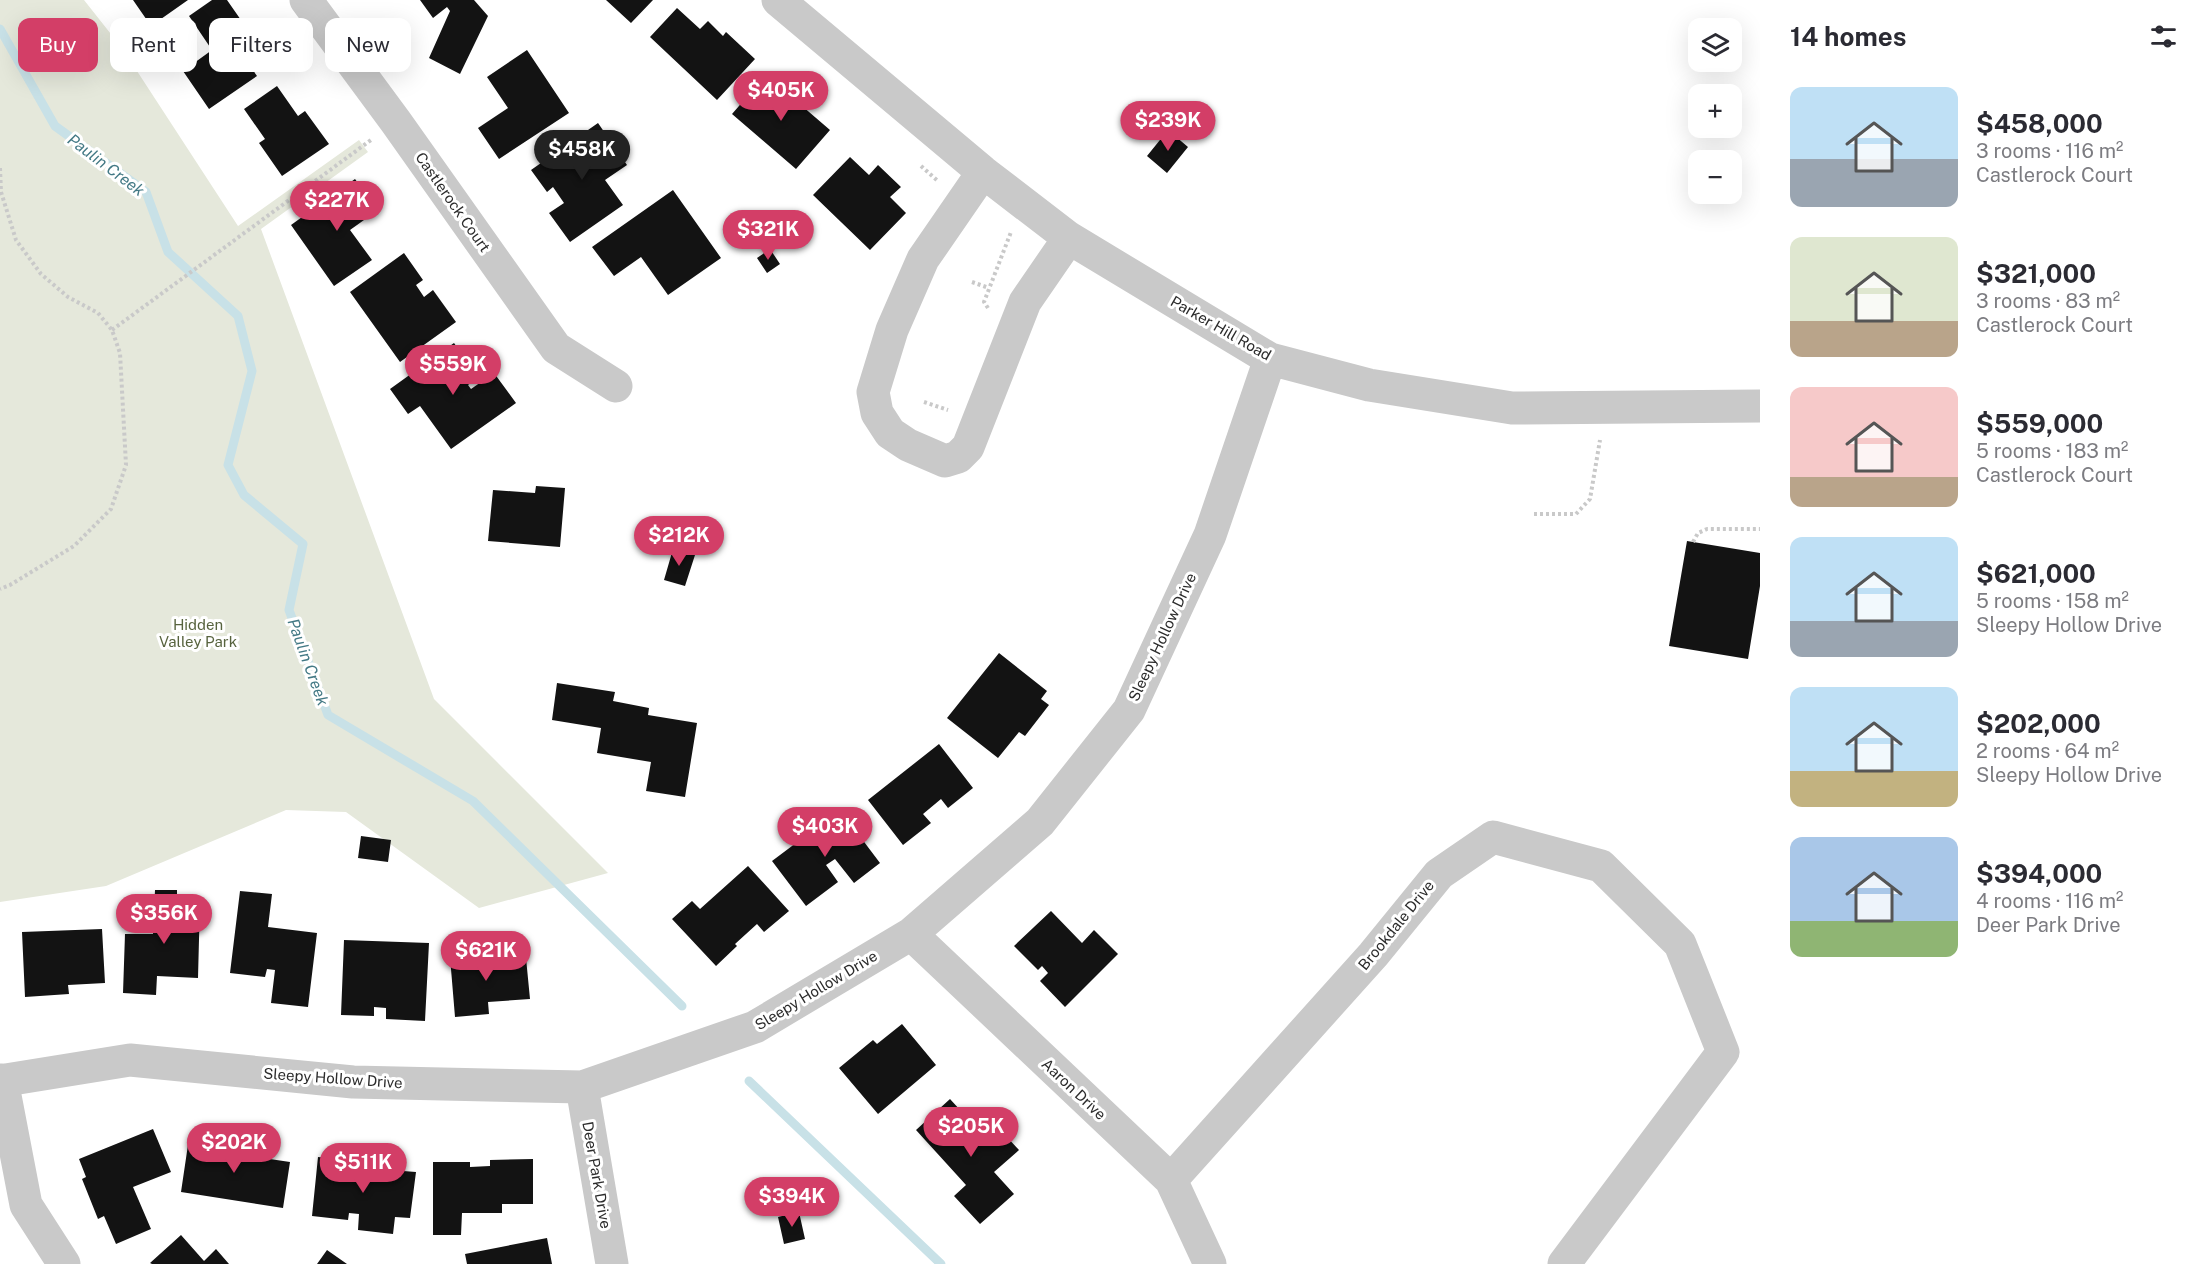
<!DOCTYPE html>
<meta charset="utf-8">
<style>
body{margin:0;font-family:"Public Sans",sans-serif;background:#f2f2f3;color:#2b2b33;height:100vh;display:flex;flex-direction:column;font-size:22px;white-space:nowrap}
*{box-sizing:border-box;margin:0}
p{font-size:20px;color:#7c7c81}
.icon{flex:none;width:33px;height:33px;fill:none;stroke:currentColor;stroke-width:2;stroke-linecap:round;stroke-linejoin:round}
.map{position:relative;flex:1;overflow:hidden}
.details{display:flex;flex-direction:column;background:#fff;width:450px}
.details>*{flex:none}
.guide{position:absolute;left:18px;top:18px;width:570px;height:54px;display:flex;gap:12px}
.buttons{position:absolute;left:1688px;top:18px;display:grid;gap:12px}
.buttons a{display:grid;place-items:center;width:54px;height:54px;border-radius:12px;background:#fff;box-shadow:0 6px 24px #0002;font-size:30px}
.price{position:absolute;translate:-50% -51px;padding:0 14px;border-radius:21px;background:#d33e67;color:#fff;font-size:20px;line-height:39px;filter:drop-shadow(0 2px 3px #0008)}
.price::after{content:'';position:absolute;left:50%;top:36px;width:18px;height:14px;margin-left:-9px;background:inherit;clip-path:polygon(0 0,100% 0,50% 100%)}
.price.on{background:#222;color:#fff}
ul{padding:0;list-style:none}
li{display:flex;align-items:center;gap:18px;height:150px;padding:0 30px}
li span{display:grid;place-items:center;flex:none;width:168px;height:120px;border-radius:12px;color:#555}
li>.icon{margin-inline-start:auto}
span .icon{width:72px;height:72px;fill:#fffc;stroke-width:1}
li b{font-size:26px}
h2{display:flex;justify-content:space-between;align-items:center;height:72px;padding:0 30px;font-size:26px}
.chip{padding:0 21px;border-radius:12px;background:#fff;box-shadow:0 6px 24px #0002;font-size:21px;line-height:54px}
.chip.on{background:#d33e67;color:#fff}
main{display:flex;flex:1;min-height:0}
.map>svg:first-child{display:block}
</style>
<main>
<div class="map">
<svg width="1760" height="1264" viewBox="0 0 1760 1264">
<rect width="100%" height="100%" fill="#fff"/>
<path fill="#e5e8db" d="M 0,0 L 84,0 L 122,48 L 238,226 L 359,140 L 368,152 L 261,229 L 434,699 L 608,873 L 479,908 L 346,812 L 286,810 L 106,886 L 0,902 Z"/>
<g fill="none" stroke-linecap="round" stroke-linejoin="round">
<path stroke="#c8e1e7" stroke-width="9" d="M 0,29 L 55,126 L 146,192 L 168,252 L 238,316 L 252,371 L 228,465 L 244,495 L 303,544 L 289,610 L 328,715 L 473,801 L 682,1006
M 749,1081 L 941,1264"/>
</g>
<path fill="#131313" d="M 133,0 L 188,0 L 151,26 Z
M 212,0 L 227,0 L 250,33 L 235,44 L 257,76 L 209,109 L 183,71 L 212,50 L 189,16 Z
M 420,0 L 474,0 L 488,16 L 460,74 L 429,58 L 450,11 L 447,7 L 433,18 Z
M 606,0 L 653,0 L 631,23 Z
M 677,8 L 700,29 L 708,21 L 723,36 L 726,32 L 755,59 L 717,100 L 650,37 Z
M 527,50 L 569,113 L 499,159 L 478,128 L 508,108 L 487,77 Z
M 766,75 L 830,130 L 796,169 L 732,114 Z
M 277,86 L 298,116 L 305,111 L 329,144 L 282,176 L 259,143 L 265,139 L 244,109 Z
M 598,123 L 627,165 L 605,180 L 623,205 L 570,242 L 549,213 L 564,203 L 553,187 L 547,192 L 531,170 Z
M 1168,130 L 1188,147 L 1167,173 L 1147,156 Z
M 850,157 L 869,175 L 878,165 L 901,187 L 890,197 L 906,213 L 870,250 L 813,195 Z
M 355,179 L 378,210 L 350,230 L 372,260 L 334,286 L 291,225 Z
M 673,190 L 721,258 L 668,295 L 641,257 L 614,276 L 592,247 Z
M 770,249 L 780,264 L 767,273 L 757,258 Z
M 404,253 L 423,280 L 416,285 L 424,297 L 433,290 L 456,322 L 400,362 L 350,292 Z
M 454,343 L 478,377 L 468,385 L 471,389 L 494,373 L 516,403 L 451,449 L 420,406 L 408,414 L 390,389 Z
M 536,486 L 565,488 L 560,547 L 488,541 L 493,490 L 535,493 Z
M 1687,541 L 1760,553 L 1760,586 L 1748,659 L 1669,646 Z
M 673,549 L 695,555 L 685,586 L 664,580 Z
M 999,653 L 1047,691 L 1041,699 L 1049,705 L 1025,736 L 1019,732 L 998,758 L 947,718 Z
M 557,683 L 615,692 L 613,701 L 649,708 L 648,715 L 697,723 L 685,797 L 646,791 L 651,762 L 597,753 L 601,728 L 552,720 Z
M 939,744 L 973,788 L 948,808 L 941,799 L 923,814 L 931,823 L 903,845 L 868,800 Z
M 840,810 L 880,863 L 854,883 L 835,859 L 826,865 L 838,882 L 806,906 L 772,861 Z
M 361,836 L 391,840 L 388,862 L 358,858 Z
M 748,866 L 789,911 L 764,932 L 757,924 L 735,944 L 737,946 L 716,966 L 672,919 L 692,901 L 700,909 Z
M 155,890 L 177,890 L 177,899 L 200,900 L 198,978 L 157,976 L 156,995 L 123,993 L 125,934 L 153,934 Z
M 240,891 L 272,894 L 268,927 L 317,933 L 308,1007 L 271,1003 L 275,970 L 267,969 L 265,977 L 230,973 Z
M 1051,911 L 1082,943 L 1094,930 L 1118,954 L 1065,1007 L 1040,981 L 1048,973 L 1042,966 L 1038,970 L 1014,946 Z
M 102,929 L 105,983 L 68,985 L 69,994 L 25,997 L 22,932 Z
M 344,940 L 429,943 L 425,1021 L 386,1019 L 386,1008 L 374,1007 L 374,1016 L 341,1015 Z
M 470,948 L 478,949 L 484,954 L 485,960 L 526,958 L 530,999 L 488,1002 L 489,1014 L 455,1017 L 450,957 L 465,955 L 461,954 Z
M 902,1024 L 936,1065 L 878,1114 L 839,1068 L 873,1040 L 877,1044 Z
M 950,1099 L 983,1135 L 995,1124 L 1019,1150 L 994,1172 L 1014,1194 L 980,1224 L 954,1196 L 966,1185 L 916,1130 Z
M 153,1129 L 171,1172 L 133,1187 L 151,1229 L 116,1244 L 104,1216 L 98,1219 L 82,1179 L 86,1177 L 79,1159 Z
M 189,1138 L 264,1150 L 263,1158 L 290,1162 L 283,1208 L 181,1192 Z
M 318,1157 L 353,1161 L 352,1167 L 416,1172 L 410,1218 L 395,1217 L 393,1234 L 358,1230 L 359,1214 L 349,1213 L 348,1220 L 312,1216 Z
M 533,1159 L 533,1204 L 502,1204 L 502,1213 L 462,1213 L 461,1235 L 433,1235 L 433,1162 L 470,1162 L 470,1167 L 490,1166 L 490,1160 Z
M 799,1212 L 805,1239 L 784,1244 L 778,1217 Z
M 181,1235 L 204,1261 L 216,1249 L 229,1264 L 152,1264 L 150,1263 Z
M 547,1238 L 552,1264 L 467,1264 L 465,1254 Z
M 327,1250 L 347,1264 L 317,1264 Z"/>
<g fill="none" stroke-linecap="round" stroke-linejoin="round">
<path stroke="#c9c9c9" stroke-width="4" stroke-dasharray="3 3" stroke-linecap="butt" d="M 921,166 L 938,181
M 0,168 L 1,192 L 16,240 L 41,274 L 68,297 L 98,313 L 112,330 L 120,353 L 126,465 L 111,509 L 74,546 L 10,585 L 0,589
M 972,282 L 989,288
M 988,308 L 984,302 L 1011,232
M 112,330 L 371,140
M 924,402 L 948,410
M 1534,514 L 1576,514 L 1590,499 L 1600,440
M 1693,542 L 1698,533 L 1707,529 L 1760,529"/>
<path stroke="#c9c9c9" stroke-width="33" d="M 306,0 L 396,122 L 556,348 L 616,386
M 778,0 L 983,172 L 1069,238 L 1270,359 L 1369,385 L 1512,408 L 1760,406
M 983,172 L 923,259 L 892,330 L 873,392 L 877,413 L 890,433 L 908,445 L 945,461 L 958,457 L 968,447 L 1025,302 L 1069,238
M 911,934 L 1171,1180 L 1210,1264
M 2,1080 L 26,1205 L 64,1264
M 0,1081 L 130,1060 L 353,1082 L 582,1087 L 755,1027 L 911,934 L 1040,822 L 1129,710 L 1210,535 L 1270,359
M 582,1087 L 612,1264
M 1171,1180 L 1373,955 L 1439,874 L 1493,837 L 1601,866 L 1680,944 L 1723,1052 L 1564,1264"/>
</g>
<g text-anchor="middle" dominant-baseline="central" stroke-width="6" stroke-linejoin="round" paint-order="stroke">
<g font-size="15" fill="#2c2c2c" stroke="#fff">
<text transform="translate(453 202) rotate(55)">Castlerock Court</text>
<text transform="translate(1221 328) rotate(30)">Parker Hill Road</text>
<text transform="translate(1162 637) rotate(-65)">Sleepy Hollow Drive</text>
<text transform="translate(1396 925) rotate(-51)">Brookdale Drive</text>
<text transform="translate(816 990) rotate(-31)">Sleepy Hollow Drive</text>
<text transform="translate(333 1078) rotate(4)">Sleepy Hollow Drive</text>
<text transform="translate(1074 1089) rotate(43)">Aaron Drive</text>
<text transform="translate(597 1175) rotate(80)">Deer Park Drive</text>
</g>
<g font-size="15" fill="#57633e" stroke="#fff">
<text x="198" y="624">Hidden<tspan x="198" dy="17">Valley Park</tspan></text>
</g>
<g font-size="16" font-style="italic" fill="#437985" stroke="#fff">
<text transform="translate(106 165) rotate(37)">Paulin Creek</text>
<text transform="translate(308 662) rotate(70)">Paulin Creek</text>
</g>
</g>
</svg>
<div class="buttons">
<a><svg class="icon" aria-label="layers" viewBox="0 0 24 24"><path d="M12 4l9 5-9 5-9-5zM3 14l9 5 9-5"/></svg></a>
<a>+</a>
<a>−</a>
</div>
<b class="price" style="left:781px;top:122px">$405K</b>
<b class="price" style="left:1168px;top:152px">$239K</b>
<b class="price on" style="left:582px;top:181px">$458K</b>
<b class="price" style="left:337px;top:232px">$227K</b>
<b class="price" style="left:768px;top:261px">$321K</b>
<b class="price" style="left:453px;top:396px">$559K</b>
<b class="price" style="left:679px;top:567px">$212K</b>
<b class="price" style="left:825px;top:858px">$403K</b>
<b class="price" style="left:164px;top:945px">$356K</b>
<b class="price" style="left:486px;top:982px">$621K</b>
<b class="price" style="left:971px;top:1158px">$205K</b>
<b class="price" style="left:234px;top:1174px">$202K</b>
<b class="price" style="left:363px;top:1194px">$511K</b>
<b class="price" style="left:792px;top:1228px">$394K</b>
<div class="guide">
<a class="chip on">Buy</a>
<a class="chip">Rent</a>
<a class="chip">Filters</a>
<a class="chip">New</a>
</div>
</div>
<section class="details">
<h2>14 homes<svg class="icon" aria-label="filters" viewBox="0 0 24 24"><path d="M4 7h16M4 17h16"/><circle cx="9" cy="7" r="2"/><circle cx="15" cy="17" r="2"/></svg></h2>
<ul>
<li><span style="background:linear-gradient(#bfe0f5 60%,#9aa5b1 0)"><svg class="icon" aria-label="home" viewBox="0 0 24 24"><path d="M3 11l9-7 9 7M6 9v11h12V9"/></svg></span><div><b>$458,000</b><p>3 rooms · 116 m²</p><p>Castlerock Court</p></div></li>
<li><span style="background:linear-gradient(#dfe7d0 70%,#b9a48a 0)"><svg class="icon" aria-label="home" viewBox="0 0 24 24"><path d="M3 11l9-7 9 7M6 9v11h12V9"/></svg></span><div><b>$321,000</b><p>3 rooms · 83 m²</p><p>Castlerock Court</p></div></li>
<li><span style="background:linear-gradient(#f6c9c9 75%,#b9a48a 0)"><svg class="icon" aria-label="home" viewBox="0 0 24 24"><path d="M3 11l9-7 9 7M6 9v11h12V9"/></svg></span><div><b>$559,000</b><p>5 rooms · 183 m²</p><p>Castlerock Court</p></div></li>
<li><span style="background:linear-gradient(#bfe0f5 70%,#9aa5b1 0)"><svg class="icon" aria-label="home" viewBox="0 0 24 24"><path d="M3 11l9-7 9 7M6 9v11h12V9"/></svg></span><div><b>$621,000</b><p>5 rooms · 158 m²</p><p>Sleepy Hollow Drive</p></div></li>
<li><span style="background:linear-gradient(#bfe0f5 70%,#c2b280 0)"><svg class="icon" aria-label="home" viewBox="0 0 24 24"><path d="M3 11l9-7 9 7M6 9v11h12V9"/></svg></span><div><b>$202,000</b><p>2 rooms · 64 m²</p><p>Sleepy Hollow Drive</p></div></li>
<li><span style="background:linear-gradient(#a9c7e8 70%,#8fb573 0)"><svg class="icon" aria-label="home" viewBox="0 0 24 24"><path d="M3 11l9-7 9 7M6 9v11h12V9"/></svg></span><div><b>$394,000</b><p>4 rooms · 116 m²</p><p>Deer Park Drive</p></div></li>
</ul>
</section>
</main>
